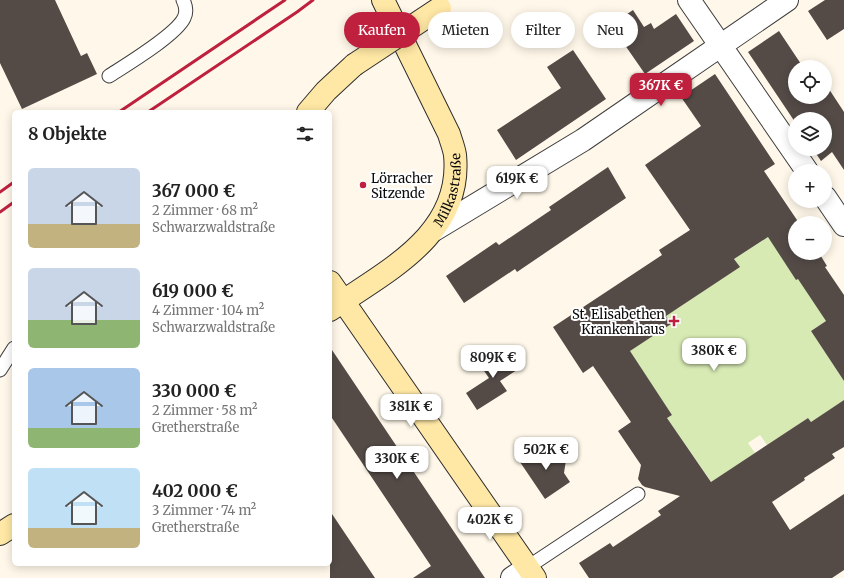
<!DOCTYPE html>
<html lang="de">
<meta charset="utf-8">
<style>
body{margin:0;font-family:Merriweather,serif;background:#f6f6f6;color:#222;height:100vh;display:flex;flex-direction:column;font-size:15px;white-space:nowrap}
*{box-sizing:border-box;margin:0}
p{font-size:13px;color:#767676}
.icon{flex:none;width:22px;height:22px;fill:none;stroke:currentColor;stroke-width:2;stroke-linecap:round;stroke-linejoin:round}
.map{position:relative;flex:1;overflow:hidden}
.panel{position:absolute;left:12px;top:110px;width:320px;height:456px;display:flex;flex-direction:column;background:#fff;border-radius:6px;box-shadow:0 2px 10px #0003}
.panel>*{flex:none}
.hud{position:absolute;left:344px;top:12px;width:380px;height:36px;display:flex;gap:8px}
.controls{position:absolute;left:788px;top:60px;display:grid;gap:8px}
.controls a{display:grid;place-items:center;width:44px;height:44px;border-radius:50%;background:#fff;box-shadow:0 2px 10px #0003;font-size:20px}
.price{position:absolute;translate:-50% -34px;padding:0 9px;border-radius:8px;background:#fff;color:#222;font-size:13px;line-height:26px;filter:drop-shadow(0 1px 2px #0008)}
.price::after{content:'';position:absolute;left:50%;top:24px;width:12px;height:9px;margin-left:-6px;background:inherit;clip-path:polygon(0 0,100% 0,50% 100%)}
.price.current{background:#bf203e;color:#fff}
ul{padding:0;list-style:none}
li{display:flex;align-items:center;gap:12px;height:100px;padding:0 16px}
li span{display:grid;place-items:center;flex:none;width:112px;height:80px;border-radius:6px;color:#555}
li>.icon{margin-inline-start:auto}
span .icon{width:48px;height:48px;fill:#fffc;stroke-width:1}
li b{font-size:17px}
h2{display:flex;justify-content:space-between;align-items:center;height:48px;padding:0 16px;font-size:17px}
.tag{padding:0 14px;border-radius:18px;background:#fff;box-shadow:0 2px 10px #0003;font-size:14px;line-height:36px}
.tag.current{background:#bf203e;color:#fff}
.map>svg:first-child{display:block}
</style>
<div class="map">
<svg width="844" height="578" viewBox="0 0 844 578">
<rect width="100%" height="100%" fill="#fff8ea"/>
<path fill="#d7eab3" d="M 773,234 L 782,258 L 796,280 L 803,275 L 826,321 L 811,331 L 844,381 L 844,400 L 811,422 L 808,418 L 767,445 L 760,435 L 748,443 L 755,453 L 713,484 L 667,418 L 672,415 L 625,344 L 671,324 L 664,313 L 677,309 L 739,267 L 734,259 Z"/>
<path fill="#544b47" d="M 0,0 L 55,0 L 81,56 L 87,53 L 97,74 L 22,109 L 0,63 Z
M 825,0 L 844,0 L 844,29 L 827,40 L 808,11 Z
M 633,10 L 644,27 L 651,23 L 654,29 L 676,14 L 694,41 L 645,74 L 611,25 Z
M 779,31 L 803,67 L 795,67 L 795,97 L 825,97 L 825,83 L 844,112 L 844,170 L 832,152 L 821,161 L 813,149 L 825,149 L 825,119 L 795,119 L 795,122 L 748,52 Z
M 573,50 L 606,99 L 516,160 L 497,130 L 561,88 L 547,67 Z
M 715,74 L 775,164 L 764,171 L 799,223 L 795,223 L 795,253 L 819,253 L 827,266 L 825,267 L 844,295 L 844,381 L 811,331 L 826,321 L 798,279 L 796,280 L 768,237 L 734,259 L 740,267 L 666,316 L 671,324 L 630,351 L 672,415 L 667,418 L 711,482 L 808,418 L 811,422 L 844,400 L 844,447 L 832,454 L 835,458 L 804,478 L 805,480 L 772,502 L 790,530 L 844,494 L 844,570 L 832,578 L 589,578 L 579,563 L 610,543 L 613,547 L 661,515 L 658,511 L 680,496 L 645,487 L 642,485 L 638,479 L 641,465 L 618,431 L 631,422 L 593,366 L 583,373 L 553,327 L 662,255 L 659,250 L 690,230 L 645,165 L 701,126 L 681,97 Z
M 608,167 L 626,198 L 517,272 L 515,269 L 464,303 L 446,276 L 496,242 L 499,245 L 551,210 L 549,207 Z
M 330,347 L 485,578 L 413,578 L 431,566 L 330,415 Z
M 506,347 L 520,368 L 500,381 L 507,391 L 477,410 L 466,393 L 489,378 L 480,365 Z
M 546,445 L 553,456 L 559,456 L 566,460 L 564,473 L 570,482 L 545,499 L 520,462 Z
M 330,511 L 375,578 L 330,578 Z"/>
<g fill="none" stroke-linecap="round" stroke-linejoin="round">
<g stroke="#3e3e3e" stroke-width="15">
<path id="service" d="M 109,76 C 126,65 176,35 184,18 C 187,12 186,6 183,0
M 0,370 L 14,348
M 528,567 L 638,494"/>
</g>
<g stroke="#3e3e3e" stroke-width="24">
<path id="minor" d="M 689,0 L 807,171
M 825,197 L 844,225
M 434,230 L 583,140 L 787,0
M 512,578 L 528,567"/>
</g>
<g stroke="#2d2d2d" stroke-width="24">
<g id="secondary">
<path d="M 308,112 L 326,91 L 354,65"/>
<path d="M 330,282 L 535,578"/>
<path id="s1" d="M 330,310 C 386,271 463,235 455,155 C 454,148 451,141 449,134 L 383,0"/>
<path d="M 0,534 L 14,525"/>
</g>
</g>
<use href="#service" stroke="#fff" stroke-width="13"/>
<use href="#minor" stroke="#fff" stroke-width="22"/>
<use href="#secondary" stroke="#ffe8a5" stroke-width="22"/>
<path stroke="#bf203e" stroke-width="3" d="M 119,112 L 285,0
M 148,112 L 297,12 L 313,0
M 0,192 L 14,182
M 0,212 L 14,202"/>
<g stroke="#2d2d2d" stroke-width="24" stroke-linecap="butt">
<path id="secondary-bridge" d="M 354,65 L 440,8"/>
</g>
<use href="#secondary-bridge" stroke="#ffe8a5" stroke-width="22"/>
</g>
<g fill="#bf203e" stroke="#fff" stroke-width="1.5">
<circle cx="363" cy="185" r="4"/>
<path d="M672 315h4v4h4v4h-4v4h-4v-4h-4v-4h4z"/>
</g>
<g text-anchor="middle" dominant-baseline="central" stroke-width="4" stroke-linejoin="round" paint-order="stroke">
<g font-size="13" fill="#0b0b0b" stroke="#fff" text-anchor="start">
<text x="371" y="178">Lörracher<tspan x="371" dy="15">Sitzende</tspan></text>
<text x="665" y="314" text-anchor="end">St. Elisabethen<tspan x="665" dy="15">Krankenhaus</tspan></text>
</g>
<g font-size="13" fill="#0b0b0b" stroke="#fff">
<text stroke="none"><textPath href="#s1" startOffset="175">Milkastraße</textPath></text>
</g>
</g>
</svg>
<div class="controls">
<a><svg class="icon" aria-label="locate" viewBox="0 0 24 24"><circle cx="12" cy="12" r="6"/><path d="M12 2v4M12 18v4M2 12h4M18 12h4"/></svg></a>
<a><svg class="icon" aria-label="layers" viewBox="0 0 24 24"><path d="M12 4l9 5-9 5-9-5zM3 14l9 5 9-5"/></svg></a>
<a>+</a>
<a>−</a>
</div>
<b class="price current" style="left:661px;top:107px">367K €</b>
<b class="price" style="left:517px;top:200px">619K €</b>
<b class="price" style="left:714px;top:372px">380K €</b>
<b class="price" style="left:493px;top:379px">809K €</b>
<b class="price" style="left:411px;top:428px">381K €</b>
<b class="price" style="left:546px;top:471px">502K €</b>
<b class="price" style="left:397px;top:480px">330K €</b>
<b class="price" style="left:490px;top:541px">402K €</b>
<div class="hud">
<a class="tag current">Kaufen</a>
<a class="tag">Mieten</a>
<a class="tag">Filter</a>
<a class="tag">Neu</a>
</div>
<section class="panel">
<h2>8 Objekte<svg class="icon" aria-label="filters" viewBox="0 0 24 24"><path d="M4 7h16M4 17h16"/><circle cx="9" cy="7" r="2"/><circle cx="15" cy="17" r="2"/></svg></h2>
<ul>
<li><span style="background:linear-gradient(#c9d6e8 70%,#c2b280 0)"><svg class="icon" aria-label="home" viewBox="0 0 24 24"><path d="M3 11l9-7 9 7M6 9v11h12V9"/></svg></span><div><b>367 000 €</b><p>2 Zimmer · 68 m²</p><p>Schwarzwaldstraße</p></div></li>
<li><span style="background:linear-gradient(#c9d6e8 65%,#8fb573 0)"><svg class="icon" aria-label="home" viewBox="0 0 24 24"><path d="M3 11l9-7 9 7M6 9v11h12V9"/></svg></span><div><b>619 000 €</b><p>4 Zimmer · 104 m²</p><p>Schwarzwaldstraße</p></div></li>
<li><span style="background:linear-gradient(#a9c7e8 75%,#8fb573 0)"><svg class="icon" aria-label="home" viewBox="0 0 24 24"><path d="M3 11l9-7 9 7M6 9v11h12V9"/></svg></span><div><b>330 000 €</b><p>2 Zimmer · 58 m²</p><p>Gretherstraße</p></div></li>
<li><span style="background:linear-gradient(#bfe0f5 75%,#c2b280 0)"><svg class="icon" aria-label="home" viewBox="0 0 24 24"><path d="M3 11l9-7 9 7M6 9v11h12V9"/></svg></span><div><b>402 000 €</b><p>3 Zimmer · 74 m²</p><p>Gretherstraße</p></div></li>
</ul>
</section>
</div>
